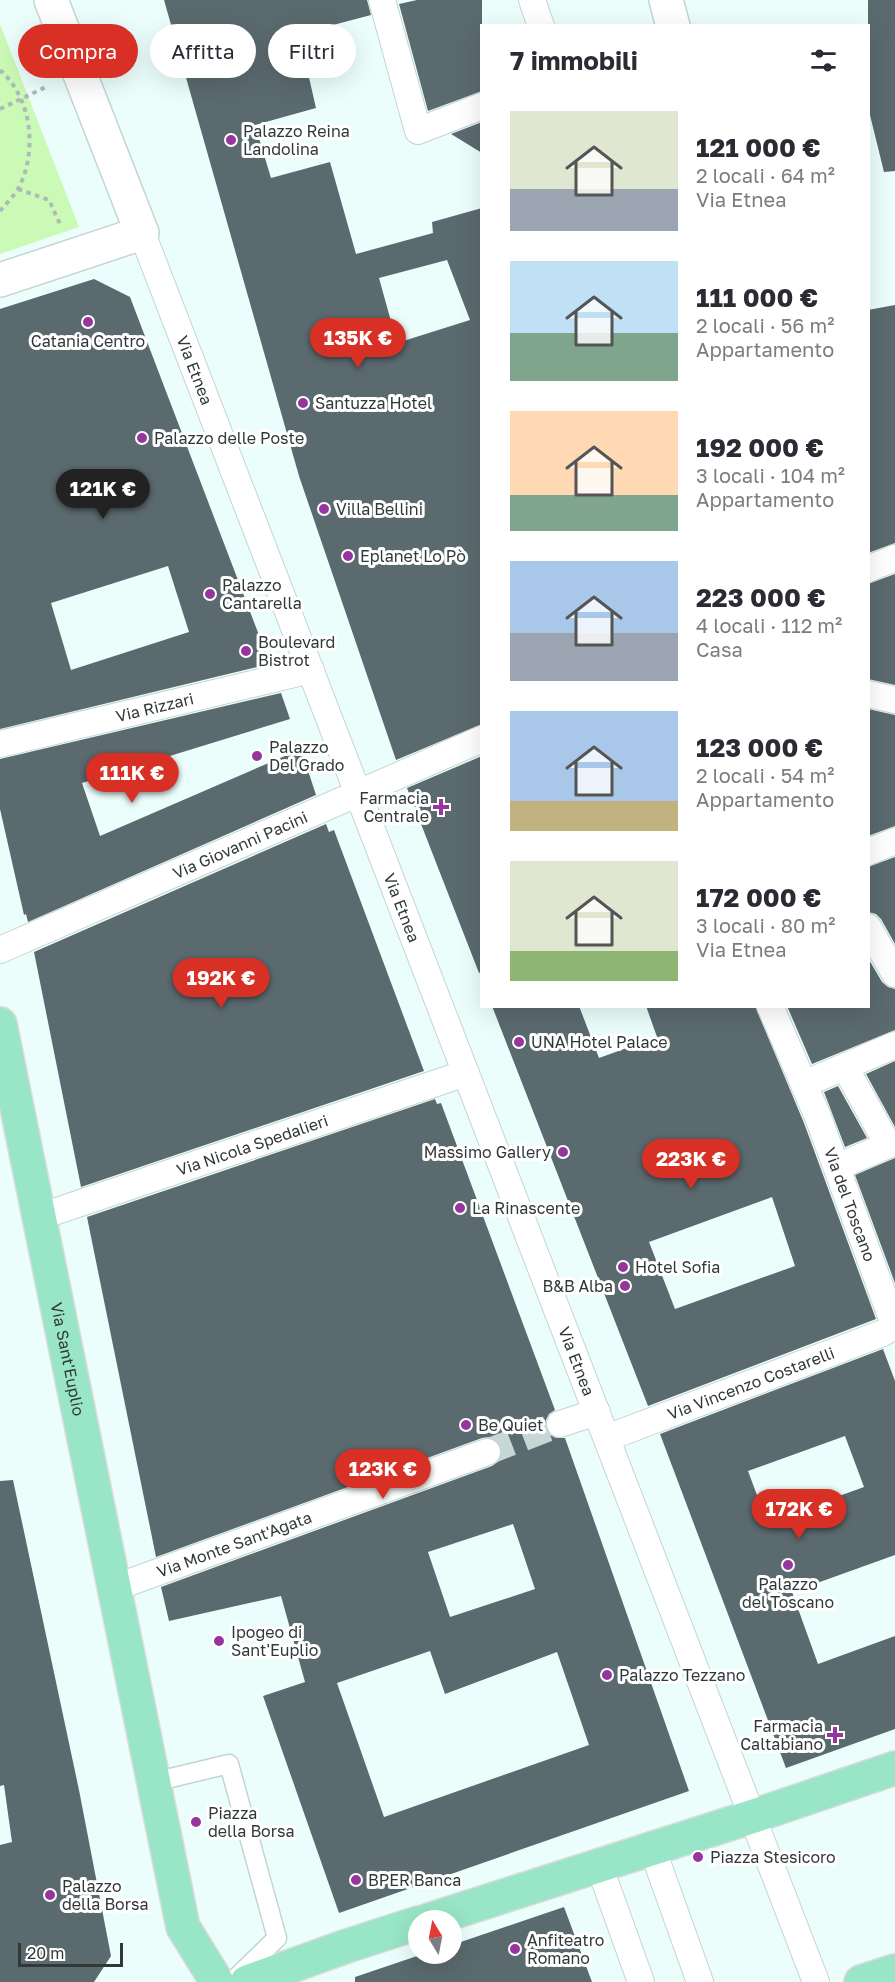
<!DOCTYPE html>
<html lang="it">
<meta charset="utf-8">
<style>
body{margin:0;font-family:"Golos Text",sans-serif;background:#f2f2f3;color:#2b2b33;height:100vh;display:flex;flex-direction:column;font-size:22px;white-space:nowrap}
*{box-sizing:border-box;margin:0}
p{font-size:20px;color:#7c7c81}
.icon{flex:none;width:33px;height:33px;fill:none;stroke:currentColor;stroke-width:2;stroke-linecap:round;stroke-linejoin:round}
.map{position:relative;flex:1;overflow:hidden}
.details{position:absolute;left:480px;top:24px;width:390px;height:984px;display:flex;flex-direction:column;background:#fff;border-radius:0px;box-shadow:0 6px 24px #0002}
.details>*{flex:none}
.banner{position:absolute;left:18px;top:24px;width:372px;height:54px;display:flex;gap:12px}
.needle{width:39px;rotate:350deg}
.buttons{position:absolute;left:408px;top:1910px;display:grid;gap:12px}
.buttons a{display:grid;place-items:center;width:54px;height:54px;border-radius:50%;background:#fff;box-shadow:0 6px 24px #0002;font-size:30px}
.scale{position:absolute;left:18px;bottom:15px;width:105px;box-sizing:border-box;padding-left:6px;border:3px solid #313938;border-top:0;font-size:16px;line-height:21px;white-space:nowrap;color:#313938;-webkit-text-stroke:4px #fff;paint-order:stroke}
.price{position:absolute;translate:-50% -51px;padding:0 14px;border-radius:21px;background:#d93025;color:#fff;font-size:20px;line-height:39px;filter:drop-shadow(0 2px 3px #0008)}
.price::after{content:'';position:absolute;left:50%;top:36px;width:18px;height:14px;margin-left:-9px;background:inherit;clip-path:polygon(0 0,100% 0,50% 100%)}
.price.active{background:#222;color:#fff}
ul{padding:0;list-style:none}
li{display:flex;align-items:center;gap:18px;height:150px;padding:0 30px}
li span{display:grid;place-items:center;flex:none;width:168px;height:120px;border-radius:0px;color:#555}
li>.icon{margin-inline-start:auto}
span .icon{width:72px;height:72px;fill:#fffc;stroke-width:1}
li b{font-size:26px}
h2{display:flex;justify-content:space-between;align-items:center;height:72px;padding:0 30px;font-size:26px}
.pill{padding:0 21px;border-radius:27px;background:#fff;box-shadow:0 6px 24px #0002;font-size:21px;line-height:54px}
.pill.active{background:#d93025;color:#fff}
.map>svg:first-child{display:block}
</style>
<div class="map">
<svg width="895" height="1982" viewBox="0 0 895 1982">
<rect width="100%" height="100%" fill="#ebfefc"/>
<path fill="#cafab5" d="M 0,24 L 79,227 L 0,254 Z"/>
<path fill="#5b6a6f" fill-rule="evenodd" d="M 164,0 L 367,0 L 371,15 L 299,34 L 316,108 L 255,125 L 271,178 L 330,162 L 356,254 L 433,233 L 432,222 L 482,208 L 482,724 L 396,760 L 299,476 ZM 447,260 L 470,320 L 397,343 L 379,278 Z
M 417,0 L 482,0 L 482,91 L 428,111 L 399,4 Z
M 868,0 L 895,0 L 895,171 L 884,172 L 868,107 Z
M 482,122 L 482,153 L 451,134 Z
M 94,279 L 130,297 L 270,664 L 0,729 L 0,309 ZM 168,566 L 189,632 L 71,670 L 51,603 Z
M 895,305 L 895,543 L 868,553 L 868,310 Z
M 895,574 L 895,685 L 868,679 L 868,584 Z
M 281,693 L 290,719 L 82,783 L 100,836 L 301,749 L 316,795 L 28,922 L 26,914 L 24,915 L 0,809 L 0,759 Z
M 868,709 L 895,715 L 895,826 L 868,836 Z
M 482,756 L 482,972 L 479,973 L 407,788 Z
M 326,824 L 329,832 L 334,830 L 424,1071 L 81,1187 L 34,952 Z
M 895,857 L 895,944 L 881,919 L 876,914 L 868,912 L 868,867 Z
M 868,958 L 882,982 L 888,987 L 895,989 L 895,1030 L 812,1064 L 787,1006 L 868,1006 Z
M 492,1006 L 579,1006 L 599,1058 L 657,1037 L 646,1006 L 755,1006 L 804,1123 L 876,1319 L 648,1406 ZM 772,1197 L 795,1266 L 675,1309 L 649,1242 Z
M 895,1061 L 895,1127 L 866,1074 Z
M 838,1086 L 867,1138 L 845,1147 L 824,1092 Z
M 435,1099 L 437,1104 L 441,1103 L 555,1410 L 549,1414 L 546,1420 L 546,1429 L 550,1435 L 556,1438 L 565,1438 L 689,1791 L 339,1913 L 263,1696 L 305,1682 L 281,1596 L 169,1621 L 161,1587 L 492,1466 L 499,1461 L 502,1455 L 501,1447 L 496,1440 L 489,1437 L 482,1438 L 156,1557 L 87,1217 ZM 513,1524 L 535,1589 L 450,1617 L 428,1552 ZM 430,1651 L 445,1694 L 557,1652 L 589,1745 L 384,1817 L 337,1683 Z
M 895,1158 L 895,1283 L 855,1175 Z
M 883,1349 L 895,1381 L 895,1555 L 792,1592 L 818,1664 L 895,1636 L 895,1729 L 786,1768 L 660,1434 ZM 845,1436 L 864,1487 L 767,1522 L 748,1471 Z
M 13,1480 L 79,1790 L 111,1956 L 94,1982 L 0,1982 L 0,1845 L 12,1842 L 4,1785 L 0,1786 L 0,1481 Z
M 564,1907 L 592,1982 L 355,1982 L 355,1977 L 426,1953 L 452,1953 L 452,1945 Z"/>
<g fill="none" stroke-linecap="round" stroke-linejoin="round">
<path stroke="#c6d7d5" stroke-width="26" stroke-dasharray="26 13" stroke-linecap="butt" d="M 487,1452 L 560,1424"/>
<g stroke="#c3d5d3" stroke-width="21">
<path id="service" d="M 154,1782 L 229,1764 L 277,1938 L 235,1979"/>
</g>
<g stroke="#c3d5d3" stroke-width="28">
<g id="pedestrian">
<path d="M 382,0 L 418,131 L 482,106"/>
<path d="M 532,0 L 541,26"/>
<path id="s1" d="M 142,233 L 816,1982"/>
<path d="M 868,569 L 895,558"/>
<path d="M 868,694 L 895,700"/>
<path id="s2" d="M 0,744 L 311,670"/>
<path d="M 868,852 L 895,841"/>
<path d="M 868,927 L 895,974"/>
<path id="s3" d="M 0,950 L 482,739"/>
<path id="s4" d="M 770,1006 L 818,1117 L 895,1327"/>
<path d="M 804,1084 L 895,1045"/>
<path d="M 837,1167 L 888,1145 L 845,1067"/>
<path id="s5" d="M 39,1217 L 466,1073"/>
<path d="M 560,1424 L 597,1412"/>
<path id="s6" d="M 607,1438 L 883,1333 L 895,1325"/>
<path id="s7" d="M 114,1588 L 487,1452"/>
<path d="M 652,1848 L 700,1982"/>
<path d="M 599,1865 L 641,1982"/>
</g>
</g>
<g stroke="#c3d5d3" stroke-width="36">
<path id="minor" d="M 666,0 L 673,26"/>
</g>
<g stroke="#c3d5d3" stroke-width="36">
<path id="tertiary" d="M 0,280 L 142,233 L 51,0"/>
</g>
<g stroke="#dadbdb" stroke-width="36">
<g id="primary">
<path id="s8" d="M 0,1024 L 183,1927 L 217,1982"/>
<path d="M 429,1920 L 754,1816 L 895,1768"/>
<path d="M 247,1982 L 347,1946 L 418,1923"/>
<path d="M 861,1982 L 895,1971"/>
</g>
</g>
<path stroke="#acbbb9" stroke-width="4" stroke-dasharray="4.5 4.5" stroke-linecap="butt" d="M 0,70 C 32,98 38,152 18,189 C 13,197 6,204 0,211
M 0,109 L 48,86
M 18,189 L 49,200 L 60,224"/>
<use href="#service" stroke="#fff" stroke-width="18"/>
<use href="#pedestrian" stroke="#fff" stroke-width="26"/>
<use href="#minor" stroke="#fff" stroke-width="33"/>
<use href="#tertiary" stroke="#fff" stroke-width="33"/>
<use href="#primary" stroke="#98e6c7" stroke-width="33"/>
</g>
<g fill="#96359d" stroke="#fff" stroke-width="2">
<circle cx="231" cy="140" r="6"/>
<circle cx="88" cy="322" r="6"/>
<circle cx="303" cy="403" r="6"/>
<circle cx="142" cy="438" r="6"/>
<circle cx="324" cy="509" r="6"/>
<circle cx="348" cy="556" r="6"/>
<circle cx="210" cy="594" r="6"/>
<circle cx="246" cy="651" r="6"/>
<circle cx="257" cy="756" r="6"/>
<path d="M438 798h6v6h6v6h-6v6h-6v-6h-6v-6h6z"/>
<circle cx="519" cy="1042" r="6"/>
<circle cx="563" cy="1152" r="6"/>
<circle cx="460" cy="1208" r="6"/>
<circle cx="623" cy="1267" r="6"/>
<circle cx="625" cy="1286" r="6"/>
<circle cx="466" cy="1425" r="6"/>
<circle cx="788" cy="1565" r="6"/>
<circle cx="219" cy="1641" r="6"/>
<circle cx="607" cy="1675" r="6"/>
<path d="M832 1726h6v6h6v6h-6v6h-6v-6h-6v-6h6z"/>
<circle cx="196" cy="1822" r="6"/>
<circle cx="698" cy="1857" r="6"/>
<circle cx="356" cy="1880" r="6"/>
<circle cx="50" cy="1895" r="6"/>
<circle cx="515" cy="1949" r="6"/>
</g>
<g text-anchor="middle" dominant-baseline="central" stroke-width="6" stroke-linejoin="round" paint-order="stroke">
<g font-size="16" fill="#313938" stroke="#fff" text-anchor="start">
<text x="243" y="131">Palazzo Reina<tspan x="243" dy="18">Landolina</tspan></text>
<text x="88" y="341" text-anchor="middle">Catania Centro</text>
<text x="315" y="403">Santuzza Hotel</text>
<text x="154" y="438">Palazzo delle Poste</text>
<text x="336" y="509">Villa Bellini</text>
<text x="360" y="556">Eplanet Lo Pò</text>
<text x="222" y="585">Palazzo<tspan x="222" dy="18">Cantarella</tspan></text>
<text x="258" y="642">Boulevard<tspan x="258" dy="18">Bistrot</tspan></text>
<text x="269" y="747">Palazzo<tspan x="269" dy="18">Del Grado</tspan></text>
<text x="429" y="798" text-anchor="end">Farmacia<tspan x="429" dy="18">Centrale</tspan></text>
<text x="531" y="1042">UNA Hotel Palace</text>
<text x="551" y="1152" text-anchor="end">Massimo Gallery</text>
<text x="472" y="1208">La Rinascente</text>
<text x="635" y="1267">Hotel Sofia</text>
<text x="613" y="1286" text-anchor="end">B&amp;B Alba</text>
<text x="478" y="1425">Be Quiet</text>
<text x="788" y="1584" text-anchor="middle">Palazzo<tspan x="788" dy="18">del Toscano</tspan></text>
<text x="231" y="1632">Ipogeo di<tspan x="231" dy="18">Sant'Euplio</tspan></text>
<text x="619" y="1675">Palazzo Tezzano</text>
<text x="823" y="1726" text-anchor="end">Farmacia<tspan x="823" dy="18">Caltabiano</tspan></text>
<text x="208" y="1813">Piazza<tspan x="208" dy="18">della Borsa</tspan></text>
<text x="710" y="1857">Piazza Stesicoro</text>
<text x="368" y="1880">BPER Banca</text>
<text x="62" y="1886">Palazzo<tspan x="62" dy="18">della Borsa</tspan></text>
<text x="527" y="1940">Anfiteatro<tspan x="527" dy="18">Romano</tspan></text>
</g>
<g font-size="16" fill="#313938" stroke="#fff">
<text stroke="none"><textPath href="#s1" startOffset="147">Via Etnea</textPath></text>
<text stroke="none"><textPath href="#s2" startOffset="159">Via Rizzari</textPath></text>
<text stroke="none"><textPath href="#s3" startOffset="262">Via Giovanni Pacini</textPath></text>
<text stroke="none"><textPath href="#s1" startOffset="723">Via Etnea</textPath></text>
<text stroke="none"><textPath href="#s5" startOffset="225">Via Nicola Spedalieri</textPath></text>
<text stroke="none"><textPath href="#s4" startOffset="214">Via del Toscano</textPath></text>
<text stroke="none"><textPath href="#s8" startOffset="342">Via Sant'Euplio</textPath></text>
<text stroke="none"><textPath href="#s1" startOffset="1209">Via Etnea</textPath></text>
<text stroke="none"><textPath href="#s6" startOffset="154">Via Vincenzo Costarelli</textPath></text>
<text stroke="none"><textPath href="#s7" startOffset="128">Via Monte Sant'Agata</textPath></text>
</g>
</g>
</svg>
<div class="buttons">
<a><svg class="needle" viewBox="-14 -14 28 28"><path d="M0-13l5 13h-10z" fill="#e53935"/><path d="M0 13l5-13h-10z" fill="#7c7c81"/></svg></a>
</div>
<div class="scale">20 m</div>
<b class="price" style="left:358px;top:369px">135K €</b>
<b class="price active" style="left:103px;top:520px">121K €</b>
<b class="price" style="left:132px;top:804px">111K €</b>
<b class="price" style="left:221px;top:1009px">192K €</b>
<b class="price" style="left:691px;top:1190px">223K €</b>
<b class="price" style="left:383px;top:1500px">123K €</b>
<b class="price" style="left:799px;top:1540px">172K €</b>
<div class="banner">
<a class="pill active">Compra</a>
<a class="pill">Affitta</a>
<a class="pill">Filtri</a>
</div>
<section class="details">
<h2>7 immobili<svg class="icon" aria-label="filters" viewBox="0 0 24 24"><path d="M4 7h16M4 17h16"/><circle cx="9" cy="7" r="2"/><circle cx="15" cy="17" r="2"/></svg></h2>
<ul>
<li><span style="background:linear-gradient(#dfe7d0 65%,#9aa5b1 0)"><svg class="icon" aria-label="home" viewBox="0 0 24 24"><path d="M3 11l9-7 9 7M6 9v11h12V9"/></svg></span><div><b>121 000 €</b><p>2 locali · 64 m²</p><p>Via Etnea</p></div></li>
<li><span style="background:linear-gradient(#bfe0f5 60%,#7fa58c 0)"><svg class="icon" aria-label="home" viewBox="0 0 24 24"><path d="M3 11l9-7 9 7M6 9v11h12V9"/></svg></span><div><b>111 000 €</b><p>2 locali · 56 m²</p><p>Appartamento</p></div></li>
<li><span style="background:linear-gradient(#ffd9b3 70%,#7fa58c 0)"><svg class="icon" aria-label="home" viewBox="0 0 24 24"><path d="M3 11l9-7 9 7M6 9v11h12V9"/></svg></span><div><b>192 000 €</b><p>3 locali · 104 m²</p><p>Appartamento</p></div></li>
<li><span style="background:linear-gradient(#a9c7e8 60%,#9aa5b1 0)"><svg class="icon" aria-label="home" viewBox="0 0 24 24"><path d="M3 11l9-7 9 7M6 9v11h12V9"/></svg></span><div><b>223 000 €</b><p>4 locali · 112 m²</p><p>Casa</p></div></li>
<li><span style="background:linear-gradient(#a9c7e8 75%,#c2b280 0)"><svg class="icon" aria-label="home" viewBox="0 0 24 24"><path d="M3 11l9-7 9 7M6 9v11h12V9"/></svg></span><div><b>123 000 €</b><p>2 locali · 54 m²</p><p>Appartamento</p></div></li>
<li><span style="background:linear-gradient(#dfe7d0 75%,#8fb573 0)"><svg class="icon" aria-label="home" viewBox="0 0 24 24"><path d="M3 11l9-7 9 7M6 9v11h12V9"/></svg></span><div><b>172 000 €</b><p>3 locali · 80 m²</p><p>Via Etnea</p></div></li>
</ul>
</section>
</div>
